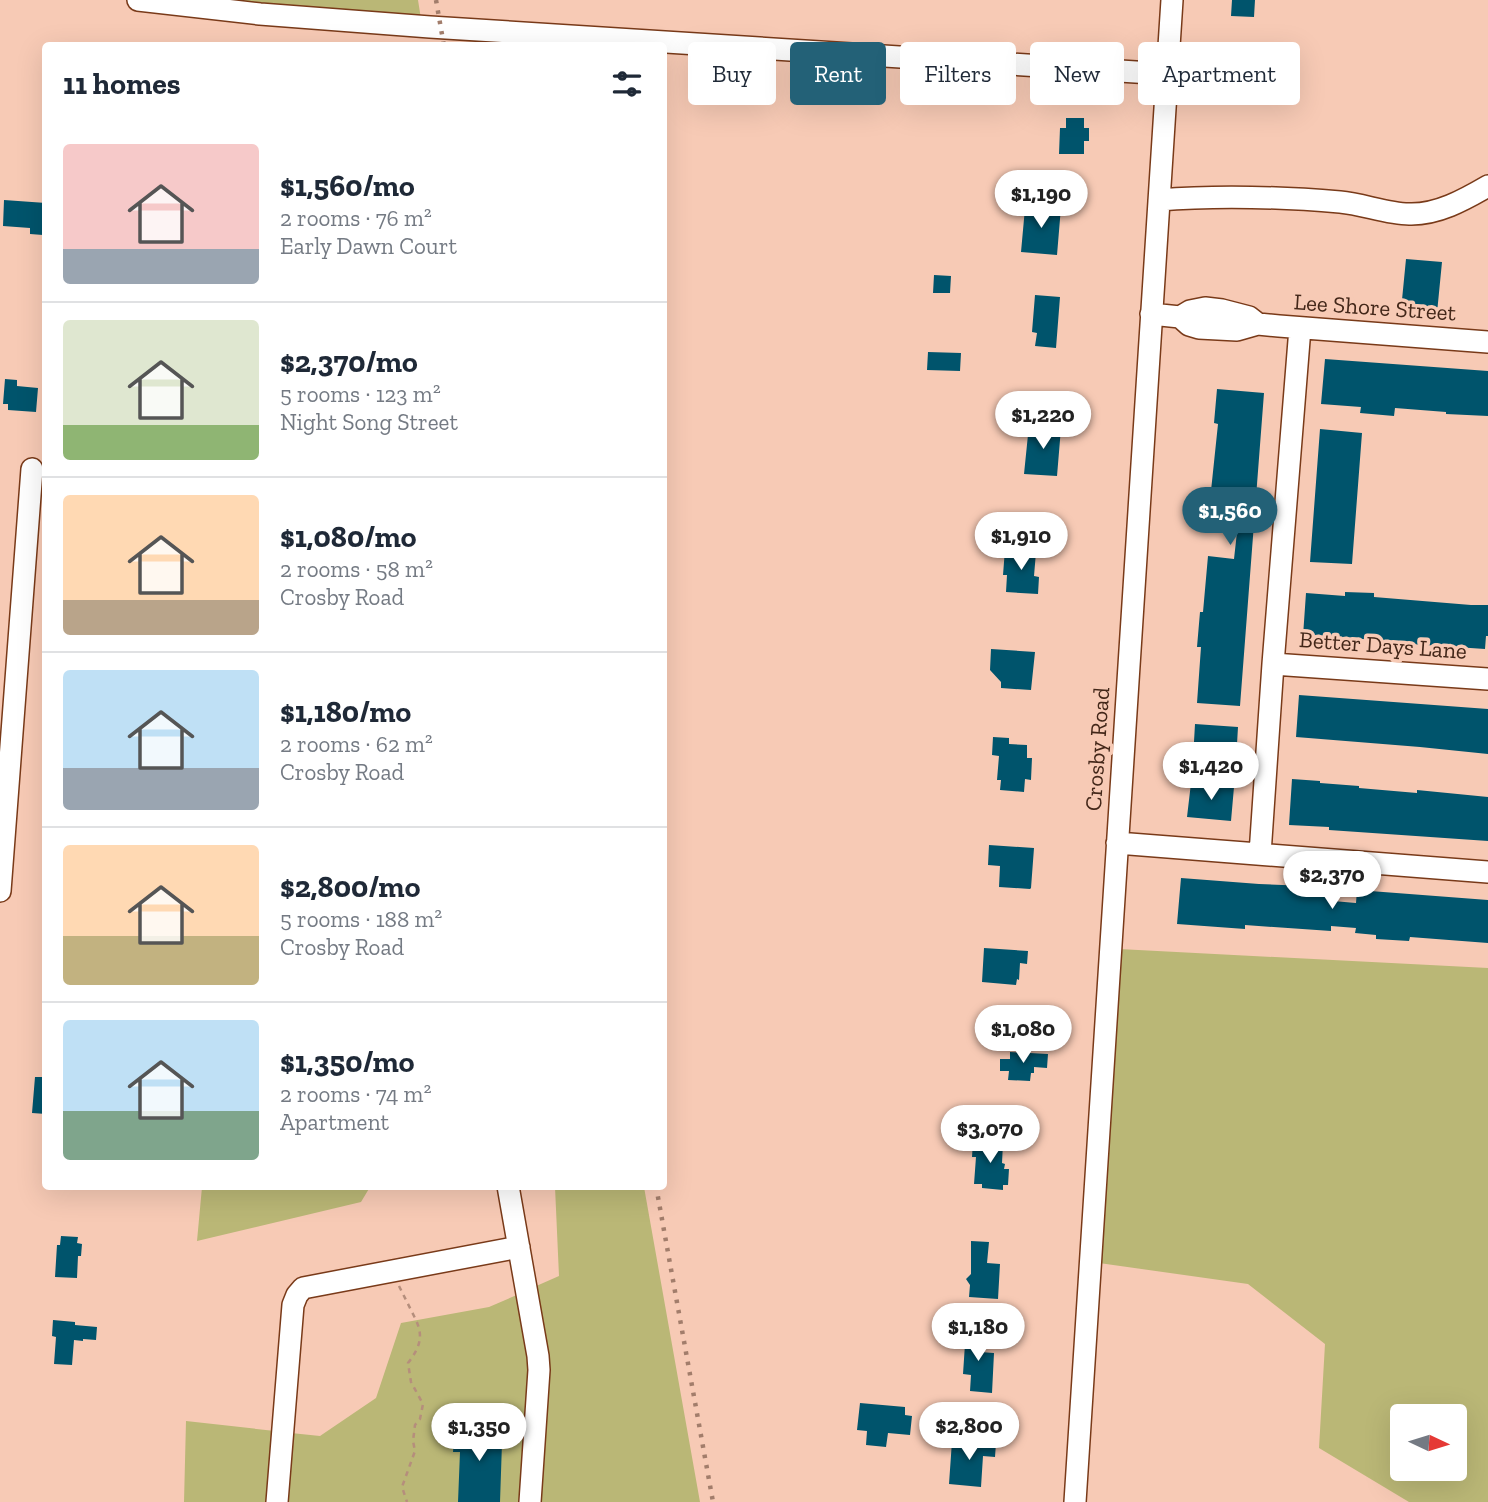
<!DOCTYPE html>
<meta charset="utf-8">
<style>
body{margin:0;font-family:"Zilla Slab",serif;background:#f6f6f7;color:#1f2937;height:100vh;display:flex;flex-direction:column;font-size:26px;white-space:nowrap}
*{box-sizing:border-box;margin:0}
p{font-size:23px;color:#747a83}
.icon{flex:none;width:38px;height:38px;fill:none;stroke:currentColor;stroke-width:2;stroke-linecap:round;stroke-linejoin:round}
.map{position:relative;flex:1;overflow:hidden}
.drawer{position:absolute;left:42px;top:42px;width:625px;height:1148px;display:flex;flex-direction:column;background:#fff;border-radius:7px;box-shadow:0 7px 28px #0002}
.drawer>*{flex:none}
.banner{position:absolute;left:688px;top:42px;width:665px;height:63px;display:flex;gap:14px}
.needle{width:46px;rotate:94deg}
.controls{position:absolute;left:1390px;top:1404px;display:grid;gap:14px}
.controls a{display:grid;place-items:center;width:77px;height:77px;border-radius:7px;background:#fff;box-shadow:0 7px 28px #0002;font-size:35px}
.price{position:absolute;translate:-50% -60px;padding:0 16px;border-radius:24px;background:#fff;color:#222;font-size:23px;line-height:46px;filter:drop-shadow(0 2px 4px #0008)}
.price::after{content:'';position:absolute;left:50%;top:42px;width:21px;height:16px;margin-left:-10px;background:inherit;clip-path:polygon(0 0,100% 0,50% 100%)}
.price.on{background:#236177;color:#fff}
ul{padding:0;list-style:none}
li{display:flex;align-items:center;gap:21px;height:175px;padding:0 21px}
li+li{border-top:2px solid #e0e1e3}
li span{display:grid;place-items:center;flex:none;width:196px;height:140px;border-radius:7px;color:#555}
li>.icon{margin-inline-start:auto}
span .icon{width:84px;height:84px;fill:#fffc;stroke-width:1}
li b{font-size:30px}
h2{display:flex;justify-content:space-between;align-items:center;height:84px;padding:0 21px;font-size:30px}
.tag{padding:0 24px;border-radius:7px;background:#fff;box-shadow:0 7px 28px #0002;font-size:24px;line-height:63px}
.tag.on{background:#236177;color:#fff}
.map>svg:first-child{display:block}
</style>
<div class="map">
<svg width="1488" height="1502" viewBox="0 0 1488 1502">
<rect width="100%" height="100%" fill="#f7cab5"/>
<path fill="#bab776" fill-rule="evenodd" d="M 203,0 L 418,0 L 421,19 Z
M 1119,949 L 1488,968 L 1488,1502 L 1409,1502 L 1319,1448 L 1325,1344 L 1248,1284 L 1099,1263 ZM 1402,1416 L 1454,1416 L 1454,1468 L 1402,1468 Z
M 202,1187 L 202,1186 L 370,1187 L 361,1202 L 197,1241 Z
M 555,1187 L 644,1187 L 700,1502 L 539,1502 L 534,1287 L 559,1276 Z
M 519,1294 L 530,1356 L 522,1502 L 286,1502 L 291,1433 L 320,1436 L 376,1398 L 401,1323 L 489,1307 Z
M 186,1421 L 275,1431 L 269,1502 L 184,1502 Z"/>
<path fill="#00546c" d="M 1232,0 L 1255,0 L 1254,17 L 1231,16 Z
M 1066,118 L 1084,118 L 1084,128 L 1089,128 L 1089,141 L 1084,141 L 1084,154 L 1059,154 L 1060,128 L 1066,128 Z
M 4,200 L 46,203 L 46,229 L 43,229 L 43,235 L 30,234 L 30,228 L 3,226 Z
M 1041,205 L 1061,207 L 1057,255 L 1021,252 L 1025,208 L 1041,209 Z
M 1406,259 L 1442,262 L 1437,313 L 1401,310 Z
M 934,275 L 951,276 L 950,293 L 933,293 Z
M 1035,295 L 1060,297 L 1056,348 L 1035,346 L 1037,333 L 1032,332 Z
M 928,352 L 961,353 L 960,371 L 927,370 Z
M 1325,359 L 1488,371 L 1488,416 L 1446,414 L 1446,412 L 1395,408 L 1394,416 L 1360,413 L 1361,407 L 1321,404 Z
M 5,379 L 17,380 L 17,386 L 38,388 L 36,412 L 8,410 L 8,404 L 3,404 Z
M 1217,389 L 1264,393 L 1240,706 L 1197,703 L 1201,647 L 1197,647 L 1200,612 L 1203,612 L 1208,556 L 1234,559 L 1237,532 L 1207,529 L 1218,424 L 1214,423 Z
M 1029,425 L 1061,428 L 1057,476 L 1024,474 Z
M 1320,429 L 1362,433 L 1352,564 L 1310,562 Z
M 1005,549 L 1036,552 L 1034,576 L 1039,577 L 1038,594 L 1006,592 L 1007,575 L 1003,575 Z
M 1345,592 L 1374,593 L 1374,597 L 1471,605 L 1488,605 L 1488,636 L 1486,636 L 1485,649 L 1382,642 L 1382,640 L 1303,636 L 1306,593 L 1345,596 Z
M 991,649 L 1035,652 L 1031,690 L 1001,688 L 1001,682 L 990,670 Z
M 1299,695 L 1488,709 L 1488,754 L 1420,747 L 1296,737 Z
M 1195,724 L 1238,727 L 1236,761 L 1193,759 Z
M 993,737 L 1009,738 L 1009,744 L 1027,745 L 1027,758 L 1032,758 L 1031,780 L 1025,779 L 1024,792 L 1000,790 L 1001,780 L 997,780 L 999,756 L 992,755 Z
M 1292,779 L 1320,781 L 1320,783 L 1359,786 L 1359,788 L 1417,793 L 1417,790 L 1488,797 L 1488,841 L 1329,830 L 1329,827 L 1289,825 Z
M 1191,783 L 1234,787 L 1231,821 L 1187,817 Z
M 989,845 L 1034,848 L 1031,888 L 1030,889 L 999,887 L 1000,866 L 988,865 Z
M 1181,878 L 1259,884 L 1333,887 L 1333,901 L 1356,903 L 1357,890 L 1488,900 L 1488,943 L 1410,937 L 1409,941 L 1376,939 L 1376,935 L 1355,933 L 1356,928 L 1331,926 L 1331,931 L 1245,925 L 1245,929 L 1177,924 Z
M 984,948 L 1028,951 L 1027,964 L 1020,963 L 1019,980 L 1017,979 L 1016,985 L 982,982 Z
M 1010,1052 L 1048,1054 L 1047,1068 L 1034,1067 L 1034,1073 L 1031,1073 L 1030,1081 L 1008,1080 L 1009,1071 L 1000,1071 L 1000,1059 L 1010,1059 Z
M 35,1077 L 46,1077 L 46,1114 L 32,1113 Z
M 973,1141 L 1003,1143 L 1002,1163 L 1005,1164 L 1004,1169 L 1009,1169 L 1008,1185 L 1003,1185 L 1003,1190 L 982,1188 L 982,1184 L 974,1184 L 976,1157 L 972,1157 Z
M 61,1236 L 78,1237 L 77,1243 L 82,1244 L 81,1256 L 78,1256 L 77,1278 L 55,1277 L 57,1245 L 60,1245 Z
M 971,1241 L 989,1242 L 987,1263 L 1000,1264 L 998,1299 L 969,1297 L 970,1285 L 966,1279 L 971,1274 Z
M 53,1320 L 75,1322 L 75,1325 L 97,1327 L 96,1340 L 83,1339 L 83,1341 L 74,1340 L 72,1365 L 54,1364 L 56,1337 L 52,1336 Z
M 966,1329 L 981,1330 L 980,1352 L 994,1353 L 992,1393 L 970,1391 L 971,1375 L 963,1374 Z
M 860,1403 L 905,1407 L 905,1415 L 912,1416 L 910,1435 L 888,1433 L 886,1447 L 866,1445 L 867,1431 L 857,1430 Z
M 455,1426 L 506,1430 L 505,1443 L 502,1443 L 500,1502 L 458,1502 L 460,1452 L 453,1452 Z
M 952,1441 L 996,1443 L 995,1457 L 983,1456 L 981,1487 L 949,1484 Z"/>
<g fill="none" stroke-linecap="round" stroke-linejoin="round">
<g stroke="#793a19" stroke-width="24">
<path id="minor" d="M 138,0 L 260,14 L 430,27 L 1167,74
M 1159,200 C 1219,195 1280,197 1340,202 C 1363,204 1387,214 1409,214 C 1437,215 1464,200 1488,186
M 1151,314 L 1180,317 L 1190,311 L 1205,308 L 1222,310 L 1249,317 L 1258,324 L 1279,326 L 1488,342
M 1180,317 L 1189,325 L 1199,328 L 1237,330 L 1258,324
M 1273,664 L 1488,679
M 1117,843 L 1488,872
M 1260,854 L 1273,664 L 1300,328
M 0,891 L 32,469
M 508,1186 L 538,1356 L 539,1370 L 530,1502
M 277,1502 L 293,1305 L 297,1295 L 303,1288 L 519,1247
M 1075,1502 L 1172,0"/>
</g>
<path stroke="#b58e7c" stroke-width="2.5" stroke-dasharray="5 5" stroke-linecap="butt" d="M 399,1286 C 404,1296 409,1306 414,1316 C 424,1335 421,1346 408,1363 L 411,1382 L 423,1404 L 420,1419 L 415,1425 L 413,1441 L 415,1451 L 402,1487 L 407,1502"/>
<use href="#minor" stroke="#fff" stroke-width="21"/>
<path stroke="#a27d6b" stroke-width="4.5" stroke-dasharray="3.5 7" stroke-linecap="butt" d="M 436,0 L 444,46
M 656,1186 L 713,1502"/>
</g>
<g text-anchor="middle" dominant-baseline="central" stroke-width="7" stroke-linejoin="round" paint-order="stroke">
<g font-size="23" fill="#432719" stroke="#f7cab5">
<text transform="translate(1375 307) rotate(4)">Lee Shore Street</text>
<text transform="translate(1383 645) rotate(4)">Better Days Lane</text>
<text transform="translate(1097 749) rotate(-86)">Crosby Road</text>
</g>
</g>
</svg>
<div class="controls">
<a><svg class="needle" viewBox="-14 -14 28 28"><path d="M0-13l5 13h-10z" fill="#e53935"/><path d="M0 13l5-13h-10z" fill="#747a83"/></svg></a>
</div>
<b class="price" style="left:1041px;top:230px">$1,190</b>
<b class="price" style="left:1043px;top:451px">$1,220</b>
<b class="price on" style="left:1230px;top:547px">$1,560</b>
<b class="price" style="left:1021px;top:572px">$1,910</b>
<b class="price" style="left:1211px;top:802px">$1,420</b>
<b class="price" style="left:1332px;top:911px">$2,370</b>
<b class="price" style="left:1023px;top:1065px">$1,080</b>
<b class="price" style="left:990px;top:1165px">$3,070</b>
<b class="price" style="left:978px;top:1363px">$1,180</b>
<b class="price" style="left:969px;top:1462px">$2,800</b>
<b class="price" style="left:479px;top:1463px">$1,350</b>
<div class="banner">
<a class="tag">Buy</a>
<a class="tag on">Rent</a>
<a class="tag">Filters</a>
<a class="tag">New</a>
<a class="tag">Apartment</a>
</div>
<section class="drawer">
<h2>11 homes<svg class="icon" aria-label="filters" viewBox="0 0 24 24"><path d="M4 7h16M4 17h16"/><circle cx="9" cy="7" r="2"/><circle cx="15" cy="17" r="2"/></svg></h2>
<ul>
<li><span style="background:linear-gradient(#f6c9c9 75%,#9aa5b1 0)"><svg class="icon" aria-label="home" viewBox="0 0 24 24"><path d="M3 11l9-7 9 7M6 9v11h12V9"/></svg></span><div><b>$1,560/mo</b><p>2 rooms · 76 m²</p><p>Early Dawn Court</p></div></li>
<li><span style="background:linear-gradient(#dfe7d0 75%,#8fb573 0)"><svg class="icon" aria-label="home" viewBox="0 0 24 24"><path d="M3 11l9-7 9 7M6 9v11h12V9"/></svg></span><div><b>$2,370/mo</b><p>5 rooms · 123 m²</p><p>Night Song Street</p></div></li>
<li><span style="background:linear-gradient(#ffd9b3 75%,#b9a48a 0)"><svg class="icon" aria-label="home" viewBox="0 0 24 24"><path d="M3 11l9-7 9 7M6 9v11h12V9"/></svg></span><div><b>$1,080/mo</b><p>2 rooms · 58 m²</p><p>Crosby Road</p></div></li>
<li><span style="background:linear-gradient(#bfe0f5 70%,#9aa5b1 0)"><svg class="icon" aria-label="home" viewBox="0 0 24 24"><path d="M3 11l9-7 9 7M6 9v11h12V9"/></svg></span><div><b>$1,180/mo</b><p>2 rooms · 62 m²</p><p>Crosby Road</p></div></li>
<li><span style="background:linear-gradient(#ffd9b3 65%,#c2b280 0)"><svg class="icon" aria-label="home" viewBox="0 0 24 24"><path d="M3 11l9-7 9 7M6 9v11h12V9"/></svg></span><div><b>$2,800/mo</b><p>5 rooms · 188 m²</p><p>Crosby Road</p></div></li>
<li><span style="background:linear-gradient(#bfe0f5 65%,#7fa58c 0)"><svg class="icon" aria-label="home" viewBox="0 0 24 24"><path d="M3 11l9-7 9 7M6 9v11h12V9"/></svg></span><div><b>$1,350/mo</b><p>2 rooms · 74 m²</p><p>Apartment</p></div></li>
</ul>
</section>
</div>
